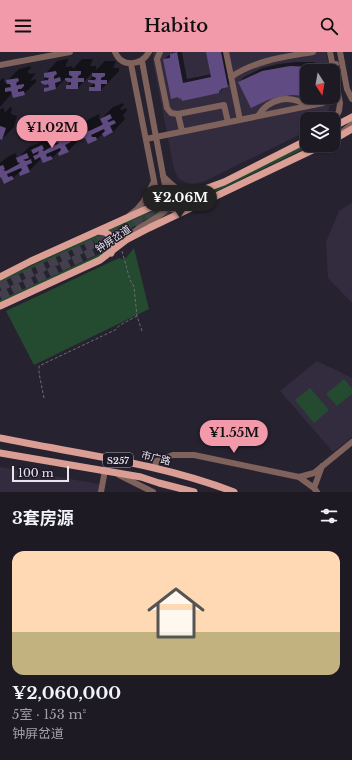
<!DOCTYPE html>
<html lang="zh">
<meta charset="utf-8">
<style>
body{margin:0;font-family:"Libre Baskerville","Noto Sans SC",serif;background:#25232c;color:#f1f3f6;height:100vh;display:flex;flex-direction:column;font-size:15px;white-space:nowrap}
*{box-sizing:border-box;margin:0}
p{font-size:13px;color:#a0a1a6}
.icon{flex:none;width:22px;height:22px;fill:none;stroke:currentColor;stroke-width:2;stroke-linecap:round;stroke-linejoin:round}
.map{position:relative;height:440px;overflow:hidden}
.drawer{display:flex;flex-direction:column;background:#1d1a24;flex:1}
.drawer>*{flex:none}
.needle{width:26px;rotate:169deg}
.buttons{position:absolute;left:300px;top:12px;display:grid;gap:8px}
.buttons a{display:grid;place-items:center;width:40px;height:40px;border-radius:8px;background:#1d1a24;box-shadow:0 1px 3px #0004,0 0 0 1px #3b3841;font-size:20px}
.scale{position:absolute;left:12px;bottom:10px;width:57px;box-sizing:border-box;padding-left:4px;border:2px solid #e8e5ef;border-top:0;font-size:11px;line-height:14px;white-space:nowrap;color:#e8e5ef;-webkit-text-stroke:3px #1e1926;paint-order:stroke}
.price{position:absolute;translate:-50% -34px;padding:0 9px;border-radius:14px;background:#f39aaa;color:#111;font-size:13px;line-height:26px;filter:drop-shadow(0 1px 2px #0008)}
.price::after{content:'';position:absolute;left:50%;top:24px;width:12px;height:9px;margin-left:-6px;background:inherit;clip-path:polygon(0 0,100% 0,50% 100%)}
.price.on{background:#222;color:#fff}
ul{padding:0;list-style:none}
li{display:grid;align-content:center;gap:8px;height:212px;padding:0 12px}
li span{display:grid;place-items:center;height:124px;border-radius:12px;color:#555}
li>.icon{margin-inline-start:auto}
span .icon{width:72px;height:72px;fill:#fffc;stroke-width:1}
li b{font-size:17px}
h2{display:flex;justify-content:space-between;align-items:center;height:48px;padding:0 12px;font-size:17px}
header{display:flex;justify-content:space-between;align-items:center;height:52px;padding:0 12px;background:#f39aaa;color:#111;font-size:18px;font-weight:600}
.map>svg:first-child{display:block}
</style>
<header><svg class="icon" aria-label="menu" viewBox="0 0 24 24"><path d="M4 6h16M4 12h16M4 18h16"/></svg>Habito<svg class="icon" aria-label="search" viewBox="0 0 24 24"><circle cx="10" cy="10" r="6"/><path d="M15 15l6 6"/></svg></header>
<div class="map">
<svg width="352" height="440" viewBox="0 0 352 440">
<rect width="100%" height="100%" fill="#272230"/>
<path fill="#332c3f" d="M 153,0 L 326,0 L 330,19 L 307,19 L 307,45 L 332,45 L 326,67 L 307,67 L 307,79 L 201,131 L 191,132 L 186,131 L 178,126 L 174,117 L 153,9 Z
M 352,151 L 352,251 L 328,226 L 326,190 L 339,159 Z
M 317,309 L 352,326 L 352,385 L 333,400 L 280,339 Z
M 0,415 L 105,433 L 104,440 L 0,440 Z"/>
<path fill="#244b2f" d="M 307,91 L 307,93 L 312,93 L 194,150 L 192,146 L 193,144 Z
M 159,156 L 161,156 L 162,158 L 157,162 L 118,183 L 115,186 L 106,178 Z
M 102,182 L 110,186 L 111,193 L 100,205 L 0,251 L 0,248 L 98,203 L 100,201 L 93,188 L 0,231 L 0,228 L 93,185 Z
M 134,196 L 149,257 L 34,313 L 6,259 L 119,206 L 122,207 L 126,206 Z
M 344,327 L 352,337 L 352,342 L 337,354 L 326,342 Z
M 310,336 L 329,358 L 314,371 L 295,348 Z"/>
<path fill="#0007" fill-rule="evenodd" d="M 173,0 L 182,0 L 187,27 L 212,22 L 207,0 L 226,0 L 232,30 L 219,40 L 182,47 L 164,7 Z
M 68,7 L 68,9 L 66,12 L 66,15 L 72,14 L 73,17 L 82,7 L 93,7 L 90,14 L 96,14 L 96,18 L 105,9 L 116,9 L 113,16 L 119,16 L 119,19 L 101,38 L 90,35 L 94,31 L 89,30 L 93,24 L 93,20 L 78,36 L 67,34 L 71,29 L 65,27 L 56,36 L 45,36 L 50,31 L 42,29 L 47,25 L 45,22 L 57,9 Z
M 295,10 L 315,10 L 314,19 L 307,19 L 307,43 L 239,30 L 244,25 L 262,16 L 278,12 Z
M 30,14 L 31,16 L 27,20 L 30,22 L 36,21 L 30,29 L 36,27 L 36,30 L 24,42 L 13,40 L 0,55 L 0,29 L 3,26 L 4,27 L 4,30 L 6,32 L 7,29 L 19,17 Z
M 123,51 L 124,53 L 120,57 L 122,58 L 126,56 L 127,58 L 123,63 L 125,67 L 113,80 L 104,84 L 103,81 L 97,87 L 85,84 L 80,87 L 68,99 L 60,103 L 58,100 L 52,106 L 42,106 L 29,119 L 21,123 L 20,120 L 13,126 L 2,124 L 0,125 L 0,111 L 6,106 L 15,101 L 17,104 L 15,106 L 17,107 L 30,94 L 39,91 L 44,86 L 54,81 L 55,84 L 54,85 L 56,86 L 68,74 L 78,70 L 79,72 L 75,76 L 78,77 L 89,67 L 99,62 L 100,65 L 98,66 L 101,67 L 113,55 ZM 86,78 L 79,85 L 78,82 Z
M 10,55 L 12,56 L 11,62 L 17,64 L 14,75 L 2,87 L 0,86 L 0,58 L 2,56 L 4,57 L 5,61 Z"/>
<path fill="#604c82" d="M 177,0 L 183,31 L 211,25 L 206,0 L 221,0 L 228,35 L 221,37 L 221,38 L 219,39 L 219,41 L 182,49 L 181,46 L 179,47 L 178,45 L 171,47 L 163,7 L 170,6 L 170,2 Z
M 290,14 L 311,15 L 310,19 L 307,19 L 307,44 L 292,43 L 280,45 L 268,48 L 251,56 L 238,30 L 262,19 Z
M 56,19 L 57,22 L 54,24 L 54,27 L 60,25 L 61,29 L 55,31 L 56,37 L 44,40 L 44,36 L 49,35 L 48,32 L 45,33 L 41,31 L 41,29 L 47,28 L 47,29 L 49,26 L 44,25 L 44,21 Z
M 69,19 L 81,19 L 81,22 L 78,24 L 78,26 L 84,26 L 84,30 L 78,30 L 78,37 L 66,37 L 66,33 L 71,33 L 71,30 L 68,30 L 65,28 L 65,26 L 70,26 L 70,27 L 73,25 L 69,23 Z
M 92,21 L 105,21 L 105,24 L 101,26 L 101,28 L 107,28 L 107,32 L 101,32 L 101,39 L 89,39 L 89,35 L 95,35 L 95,32 L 88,30 L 88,28 L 94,28 L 93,29 L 96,27 L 96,26 L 92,24 Z
M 18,26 L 19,29 L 17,30 L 16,32 L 18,34 L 18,33 L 24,32 L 24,34 L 21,37 L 18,37 L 18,40 L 24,39 L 25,43 L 13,46 L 11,39 L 5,40 L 5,36 L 11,35 L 10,32 L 7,32 L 6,28 Z
M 110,62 L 112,66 L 107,69 L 109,70 L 114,68 L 116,71 L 110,74 L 113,80 L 104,85 L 102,82 L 105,79 L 104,77 L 91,83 L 92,85 L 96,85 L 97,88 L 88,92 L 85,86 L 79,88 L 77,85 L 82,83 L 83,80 L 78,83 L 76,78 L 86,74 L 88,78 L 86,78 L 89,79 L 102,73 L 103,71 L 102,71 L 100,67 Z
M 0,74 L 6,76 L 2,88 L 0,87 Z
M 66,81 L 68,85 L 62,88 L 65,89 L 69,87 L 71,90 L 65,93 L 69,100 L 59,104 L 58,101 L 61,98 L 60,96 L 46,102 L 47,105 L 51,104 L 53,107 L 43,111 L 40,105 L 35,108 L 33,104 L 38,102 L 39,99 L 33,102 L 31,98 L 42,93 L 44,97 L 42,98 L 44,99 L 51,95 L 58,92 L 59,90 L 57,91 L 55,86 Z
M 27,101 L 29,106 L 23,108 L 26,109 L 31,107 L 32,111 L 27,113 L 30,120 L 20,124 L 19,121 L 22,118 L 21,116 L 7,122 L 8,125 L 12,124 L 14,127 L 4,132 L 1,125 L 0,126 L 0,114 L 3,113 L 5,117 L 3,118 L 6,119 L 19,112 L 20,110 L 18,111 L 16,106 Z"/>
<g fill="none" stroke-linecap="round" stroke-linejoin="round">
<path stroke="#443f4d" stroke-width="9" stroke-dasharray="9 4.5" stroke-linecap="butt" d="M 0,235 L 212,137
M 0,244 L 134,180"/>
<path stroke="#6e6a77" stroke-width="1" stroke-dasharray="3 2" stroke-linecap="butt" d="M 122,199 L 130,228 L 134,235 L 137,264 L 142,279
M 44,346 L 39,321 L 39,314 L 115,278 L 120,273 L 137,264"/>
<path stroke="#80625d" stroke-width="6" d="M 115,0 C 122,16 141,14 149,0
M 160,0 L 157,7 L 167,56 L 171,61 L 178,62
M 226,0 L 240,68
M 330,0 L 340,51 L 339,59 L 333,71
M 340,0 L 347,37 L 352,47
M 131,12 L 157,144 C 164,161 178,159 194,155 C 190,152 188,147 191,142 C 179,140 172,133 163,124
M 0,13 L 70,0
M 324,19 L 329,14 L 336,12
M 231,25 C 256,8 284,5 313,0
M 258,64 C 269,46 290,42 307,54
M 182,79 L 178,62 L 224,53 L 228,70
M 341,81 L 352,72
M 146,87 L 323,51 L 324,45
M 130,163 C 142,155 148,144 153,131
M 127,187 C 138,171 167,167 168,150 L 142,9
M 155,416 L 156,409 L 173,403 L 194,403 L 299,425 L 314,436 L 317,440
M 119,423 L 153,440
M 299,425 L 314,421 L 352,390
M 314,436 L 322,414
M 101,440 L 105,418"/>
<path stroke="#db9e95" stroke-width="7" d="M 333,75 L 352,65
M 333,88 L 352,77
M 98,179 L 105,180 L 112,185 L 114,194 L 111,201
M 0,225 L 31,209 L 151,155 L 191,142 L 224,130 L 307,88
M 0,254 L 100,208 L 126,188 L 149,176 L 323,93
M 0,386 C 78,402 159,411 234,440
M 0,401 L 141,425 L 159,431 L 194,440"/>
</g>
<g text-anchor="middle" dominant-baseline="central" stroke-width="3" stroke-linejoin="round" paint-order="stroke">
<rect fill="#1e1926" stroke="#aba8b3" stroke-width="1" x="103" y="401" width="30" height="14" rx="3"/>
<g font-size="9" font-weight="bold" fill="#e8e5ef">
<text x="118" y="408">S257</text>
</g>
<g font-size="10" fill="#e8e5ef" stroke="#1e1926">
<text transform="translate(113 187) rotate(-34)">钟屏岔道</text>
<text transform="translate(156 406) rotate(14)">市广路</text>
</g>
</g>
</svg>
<div class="buttons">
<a><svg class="needle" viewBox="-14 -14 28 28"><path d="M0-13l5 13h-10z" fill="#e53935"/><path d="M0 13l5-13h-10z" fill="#a0a1a6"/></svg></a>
<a><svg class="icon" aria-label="layers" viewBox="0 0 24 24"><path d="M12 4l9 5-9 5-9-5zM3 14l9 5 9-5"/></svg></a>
</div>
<div class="scale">100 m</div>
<b class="price" style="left:52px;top:97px">¥1.02M</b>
<b class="price on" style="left:180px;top:167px">¥2.06M</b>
<b class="price" style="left:234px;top:402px">¥1.55M</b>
</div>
<section class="drawer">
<h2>3套房源<svg class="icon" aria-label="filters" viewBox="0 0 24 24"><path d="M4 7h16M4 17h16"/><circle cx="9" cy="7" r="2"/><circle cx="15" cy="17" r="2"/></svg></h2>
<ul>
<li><span style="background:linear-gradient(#ffd9b3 65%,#c2b280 0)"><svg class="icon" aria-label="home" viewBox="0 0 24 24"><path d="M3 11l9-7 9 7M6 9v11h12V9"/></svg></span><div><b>¥2,060,000</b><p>5室 · 153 m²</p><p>钟屏岔道</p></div></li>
</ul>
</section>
